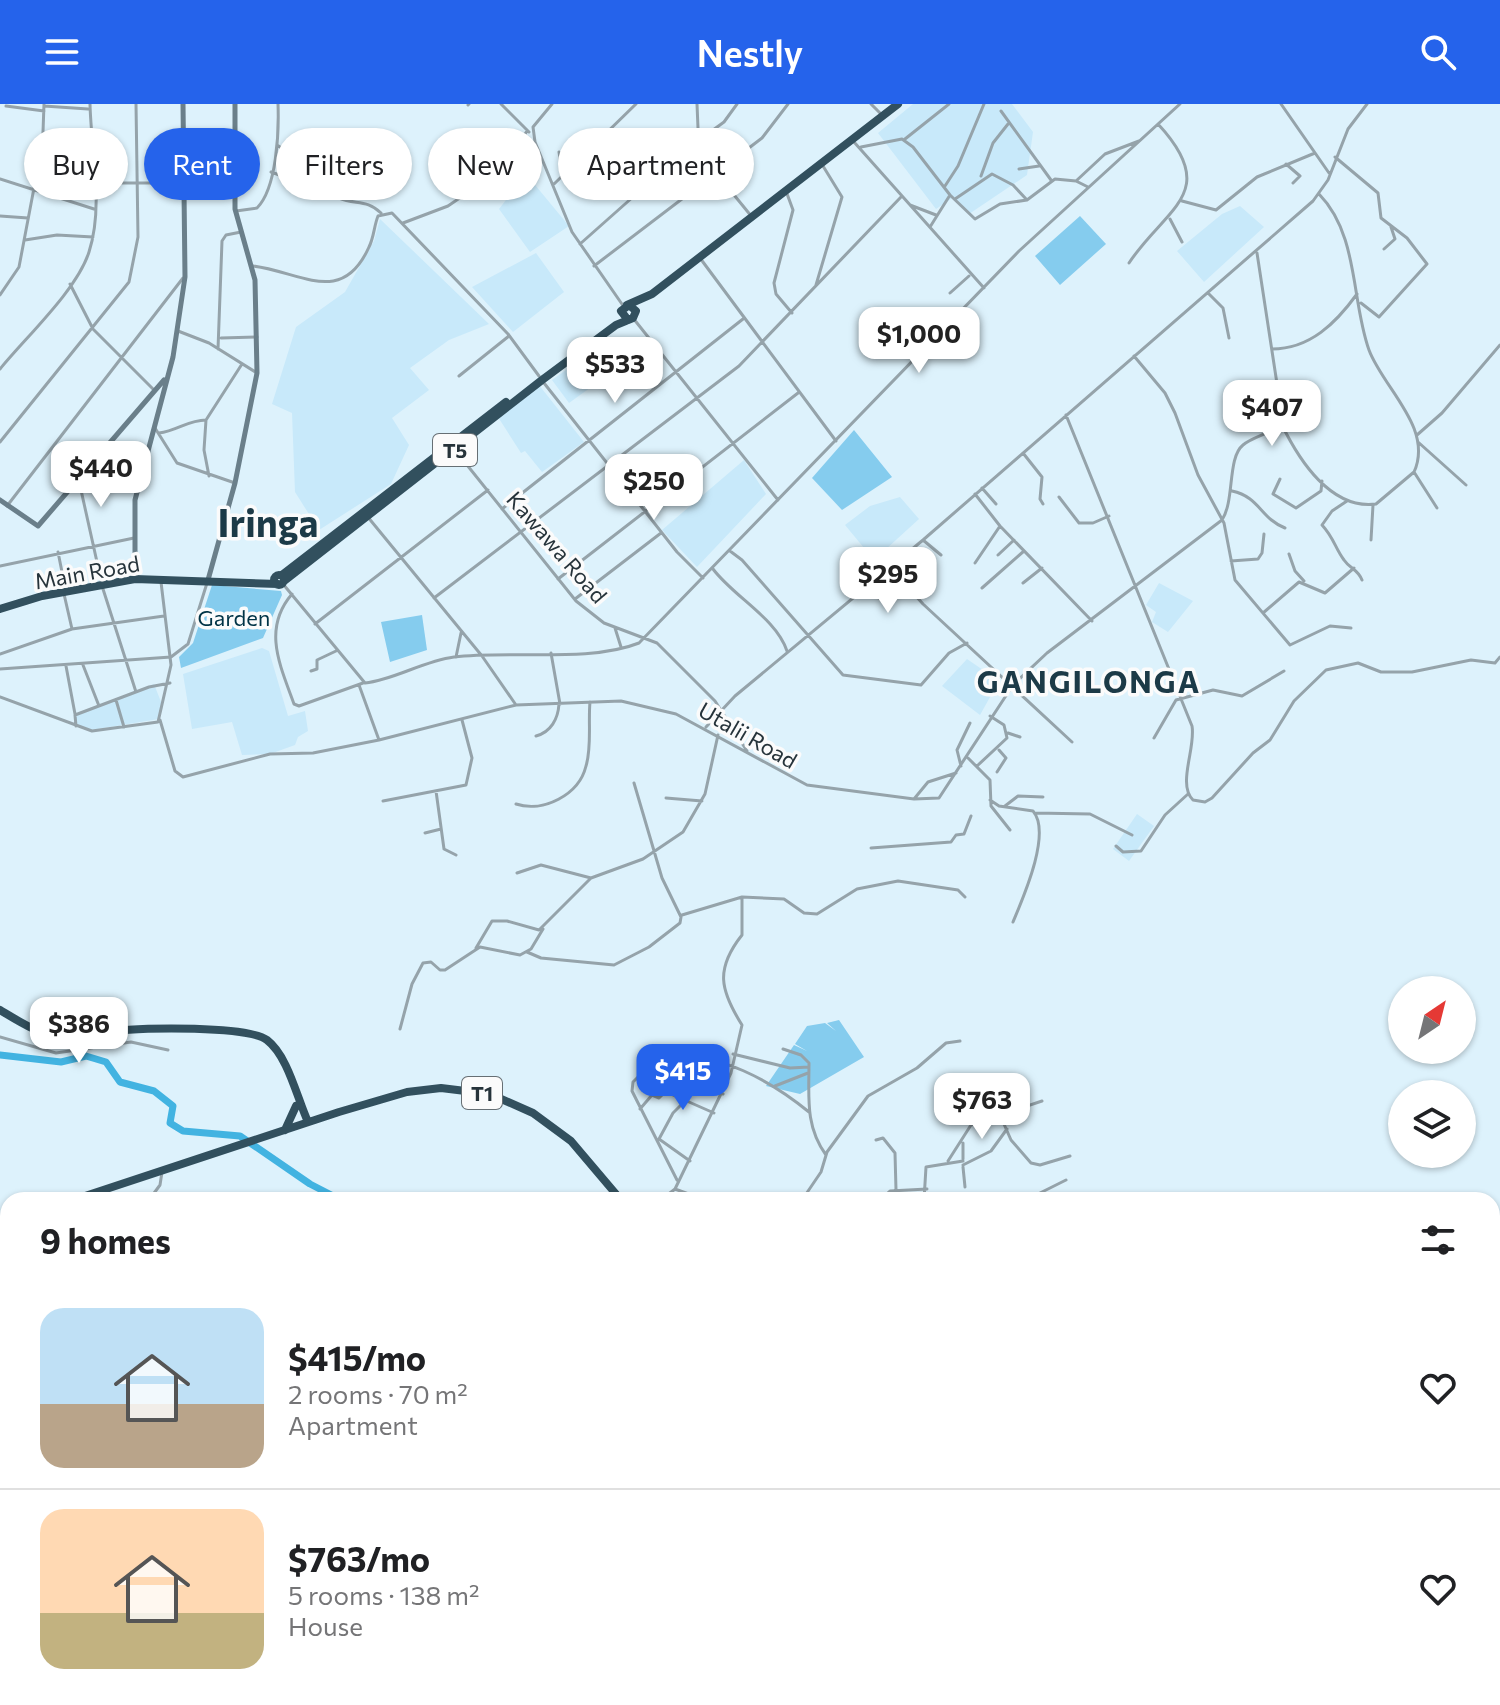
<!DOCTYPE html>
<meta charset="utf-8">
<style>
body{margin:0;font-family:Commissioner,sans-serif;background:#f2f2f2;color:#202124;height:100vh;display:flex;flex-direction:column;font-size:30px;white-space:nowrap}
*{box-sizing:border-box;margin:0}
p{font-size:26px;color:#757577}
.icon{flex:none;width:44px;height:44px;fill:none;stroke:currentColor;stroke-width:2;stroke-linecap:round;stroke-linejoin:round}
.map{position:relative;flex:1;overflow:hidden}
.side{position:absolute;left:0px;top:1088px;width:1500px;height:514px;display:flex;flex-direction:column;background:#fff;border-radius:24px 24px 0 0;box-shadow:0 2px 6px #0004}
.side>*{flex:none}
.top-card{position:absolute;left:24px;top:24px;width:800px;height:72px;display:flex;gap:16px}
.needle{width:52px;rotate:35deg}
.tools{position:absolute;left:1388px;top:872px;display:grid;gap:16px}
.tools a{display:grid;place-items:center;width:88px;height:88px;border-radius:50%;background:#fff;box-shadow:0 2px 6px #0004;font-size:40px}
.price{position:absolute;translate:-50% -68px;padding:0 18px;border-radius:16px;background:#fff;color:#222;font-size:26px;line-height:52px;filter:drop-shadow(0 2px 4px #0008)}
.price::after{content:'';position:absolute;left:50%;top:48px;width:24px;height:18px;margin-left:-12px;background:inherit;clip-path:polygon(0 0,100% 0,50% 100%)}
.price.on{background:#2563eb;color:#fff}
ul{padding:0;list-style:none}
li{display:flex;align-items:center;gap:24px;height:200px;padding:0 40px}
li+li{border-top:2px solid #e0e0e0}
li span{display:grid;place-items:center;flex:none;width:224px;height:160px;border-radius:24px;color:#555}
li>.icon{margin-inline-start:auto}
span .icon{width:96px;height:96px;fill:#fffc;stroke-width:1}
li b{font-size:34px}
h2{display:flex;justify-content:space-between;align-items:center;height:96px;padding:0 40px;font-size:34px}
.tag{padding:0 28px;border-radius:36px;background:#fff;box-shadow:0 2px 6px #0004;font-size:28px;line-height:72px}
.tag.on{background:#2563eb;color:#fff}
header{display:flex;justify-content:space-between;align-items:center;height:104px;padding:0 40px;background:#2563eb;color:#fff;font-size:36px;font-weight:600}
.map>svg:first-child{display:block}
</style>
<header><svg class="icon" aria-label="menu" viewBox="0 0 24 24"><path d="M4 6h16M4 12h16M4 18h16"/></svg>Nestly<svg class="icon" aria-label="search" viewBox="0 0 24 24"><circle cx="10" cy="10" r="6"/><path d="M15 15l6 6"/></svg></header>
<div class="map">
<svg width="1500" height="1601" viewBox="0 0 1500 1601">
<rect width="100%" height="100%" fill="#ddf2fc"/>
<path fill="#c8e9fa" d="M 913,0 L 1012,0 L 1033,28 L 1027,71 L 969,110 L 954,93 L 936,105 L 878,29 Z
M 526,70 L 569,122 L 530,148 L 499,105 Z
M 1240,102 L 1264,123 L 1204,178 L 1177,147 L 1222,110 Z
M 380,115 L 489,220 L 449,236 L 410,264 L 429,286 L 392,314 L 409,341 L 391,380 L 319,426 L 295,388 L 292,309 L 272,300 L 296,223 L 345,188 L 374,137 Z
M 536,149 L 564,188 L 513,228 L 472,183 Z
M 577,258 L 594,281 L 569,299 L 552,276 Z
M 539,281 L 584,338 L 542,368 L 525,347 L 521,349 L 498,313 Z
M 744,356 L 766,390 L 697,463 L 662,426 Z
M 900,393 L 919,415 L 874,456 L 845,421 L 870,402 Z
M 1159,479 L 1193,497 L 1168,528 L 1152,518 L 1156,508 L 1146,501 Z
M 262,544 L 269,547 L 288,612 L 305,607 L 308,627 L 298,633 L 295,641 L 270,650 L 242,651 L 232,618 L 192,625 L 183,570 Z
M 967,555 L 999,577 L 980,611 L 942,582 Z
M 154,580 L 163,603 L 159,615 L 91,626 L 77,621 L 75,611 Z
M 1137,710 L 1154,722 L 1129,757 L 1113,745 Z"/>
<path fill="#85ccee" d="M 1080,112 L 1106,140 L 1060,181 L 1035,152 Z
M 854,326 L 892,373 L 842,406 L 812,374 Z
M 212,481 L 281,487 L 282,491 L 263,534 L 181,564 L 179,553 L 193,539 Z
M 422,511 L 427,546 L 390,558 L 381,518 Z
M 839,916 L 864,953 L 800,990 L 766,982 L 794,941 L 807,947 L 795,940 L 807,922 L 825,919 L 836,927 L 827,919 Z"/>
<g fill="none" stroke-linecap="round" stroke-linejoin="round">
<path stroke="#42b3e1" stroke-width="7" d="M 0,951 L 61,958 L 86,952 L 106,958 L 120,978 L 154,987 L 173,1002 L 170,1019 L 183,1027 L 240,1032 L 310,1080 L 341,1096
M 881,1601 L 889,1594"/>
<path stroke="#95a3aa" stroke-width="3" d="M 501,0 L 529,28
M 552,0 L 533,23 L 535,38 L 572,128 L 624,203
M 697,0 L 699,48 L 752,113
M 871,0 L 882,11
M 1281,0 L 1329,69
M 468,1 L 469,0
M 6,2 L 44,7
M 44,2 L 88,5
M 1001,7 L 1051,76
M 905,35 L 949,0
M 854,38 L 984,184
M 277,41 L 306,61 L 312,80
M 861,43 L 902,35 L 913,43 L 950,91 L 930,123
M 559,48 L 563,72
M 1335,53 L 1378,89 L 1381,114 L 1407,134 L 1427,160 L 1379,213 L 1361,199
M 1286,60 L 1300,72 L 1293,79
M 1019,65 L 1039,62
M 271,68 C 295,76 316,84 339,94 C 355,101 367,95 381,109
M 981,72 L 993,39 L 1008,20
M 0,75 L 94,105
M 1076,77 L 1105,50 L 1139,37
M 93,79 L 185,79
M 185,80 L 233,81
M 553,81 L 636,0
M 945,82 L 958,62 L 984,0
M 41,84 L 44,0
M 786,87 L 793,106 L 774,179 L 776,190 L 792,209
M 950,91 L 975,115 L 1000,100 L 1027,96 L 1055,75 L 1076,77 L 1088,83
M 955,95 L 992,70 L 1013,81 L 1027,96
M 1182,97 L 1216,106 L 1257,73 L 1315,49
M 910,101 L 936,111
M 236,107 L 257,104 C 277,84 279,27 278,0
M 0,112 L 28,114
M 1170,115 L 1182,138
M 403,119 L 448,102 L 502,65 L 527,27
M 25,136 L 57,131 L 93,133
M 580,140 L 687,45 L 724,18 L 737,0
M 1384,145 L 1395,135 L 1391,123
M 700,154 L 836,337
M 1129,159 C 1165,104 1222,89 1158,20
M 253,162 C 301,168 342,203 369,143 C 374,133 374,122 378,112 L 392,109 L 508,230 L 539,272
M 594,162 L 762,34 L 788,0
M 70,180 L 93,225 L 154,286
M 816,181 L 842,93 L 823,62
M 950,189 L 969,172
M 1208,189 L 1223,204 L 1229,234
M 0,191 L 19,163 L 34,84
M 633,214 L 778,396
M 178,227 L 209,239 L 257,269
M 221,234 L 257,233
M 218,245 L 222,137 L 226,131 L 241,128
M 1272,245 C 1310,245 1336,219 1357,190
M 1134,252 L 1165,289 L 1175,309 L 1198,371 L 1224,419 L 1235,476 L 1290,541 L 1330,522 L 1351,524
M 0,265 C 26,233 77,186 89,148 C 104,102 91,47 90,0
M 459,272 L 509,232
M 544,279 L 677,448 L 703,474
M 1066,311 L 1192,622 C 1196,644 1177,680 1193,696 L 1205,698 L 1212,694 L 1253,649 L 1270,636 L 1294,597 L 1326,566 L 1358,559 L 1381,568 L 1412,568 L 1471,556 L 1495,559 L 1500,553
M 1282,321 C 1299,356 1331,406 1376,400 L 1414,368 C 1434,324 1383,284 1369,246 C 1351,196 1359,131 1319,90
M 155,324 L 177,359 L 235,379
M 159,329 C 177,327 188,316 206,316
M 1417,331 L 1442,309 L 1500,241
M 0,338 L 129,178 L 138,133 L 136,0
M 1418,338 L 1466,381
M 455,346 L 576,497 L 604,519 L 657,539 L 715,597 L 747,647
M 1023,349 L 1042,373 L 1040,395 L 1043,400
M 1414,368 L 1437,404
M 209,372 L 204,346 L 206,316 L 242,260
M 1280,375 L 1273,390 L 1296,404 L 1321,387 L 1322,377
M 79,377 L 101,476
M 982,384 L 996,400
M 1232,387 C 1260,393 1260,414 1285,424
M 975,390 L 1000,422 L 1092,517
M 1059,393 L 1079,419 L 1093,419 L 1109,412
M 1347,397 L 1332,407 L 1322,421 C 1334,434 1335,444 1344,456 C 1350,465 1358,465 1362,476
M 7,402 L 183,174
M 502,405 L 743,215
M 367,412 L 482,552 L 516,601
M 923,436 L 941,451
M 1371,436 L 1373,401
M 730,447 L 742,456 L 843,571 L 921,581 L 949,549 L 967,539
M 58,448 L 65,483
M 1289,450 L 1295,467 L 1304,477
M 998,451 L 1014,436
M 1231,457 L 1258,455 L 1262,449 L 1264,430
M 975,459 L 1000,422
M 0,462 L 134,434
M 890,463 L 923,500 L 1072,638
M 713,465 C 734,493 776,514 787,547
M 558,475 L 798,289
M 1023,479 L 1042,464
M 283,480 L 365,579 C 394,576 423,557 454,553 C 509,546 589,559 639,539 L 1019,147 L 1180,0
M 982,484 L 1024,447
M 103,485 L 136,588
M 861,487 L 887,497 L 906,483
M 64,490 L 72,525
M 292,490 C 262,525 280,561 294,600 L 299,602 L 363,579
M 434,494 L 739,262 L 901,93
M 575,495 L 661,429
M 1263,509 L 1299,478 L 1325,489 L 1354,464
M 315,520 L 488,386
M 615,524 L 621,543
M 551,549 L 560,600
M 0,550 L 72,525 L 164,512
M 456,553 L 461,529
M 83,561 L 99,602
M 66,562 L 75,610
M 0,565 L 171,553 L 188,540 L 207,479
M 311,567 L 317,565 L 317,556 L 336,547
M 359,581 L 379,636
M 0,593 L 92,627 L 158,618 L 171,561 L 161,478
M 116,596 L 124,623
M 160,616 L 175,667 L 183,673 L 270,650 L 313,649 L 379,636 L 516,601 L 621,597 L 676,610 L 807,681 L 914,695 L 939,694 L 1013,581 L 1047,549 L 1222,416 C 1235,396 1227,354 1243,341 C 1254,332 1271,330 1283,319 L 1257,149
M 76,622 L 75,611 L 149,583 L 170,579
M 706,623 L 735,592 L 923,436 L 1313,97 L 1328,76 L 1348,25 L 1367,0
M 1008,629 L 1020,633
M 536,632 C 551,628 558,615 559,600
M 1154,634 L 1176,596 L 1213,586 L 1242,592 L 1284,567
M 968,654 L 990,676 L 991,702 L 1010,726
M 961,662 L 957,646 L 970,619
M 977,662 L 1007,634 L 1004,621 L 990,612
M 997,668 L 1006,654 L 999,646
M 436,687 L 444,745 L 456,751
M 666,694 L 702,697
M 914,695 L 928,678 L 956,669
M 990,696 L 999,702 L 1033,707 C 1052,729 1023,794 1013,818
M 383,697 L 466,681 L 472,654 L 462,616
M 516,700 C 543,709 579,691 586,662 C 592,643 588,618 590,598
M 1005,702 L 1018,692 L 1043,693
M 1035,709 L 1090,710 L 1132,731
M 425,729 L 441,725
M 1116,742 L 1123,748 L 1141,747 L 1165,711 L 1188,690
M 871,744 L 951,738 L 956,731 L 964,730 L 971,712
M 517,769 L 541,761 L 591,774
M 682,811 L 742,793 L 784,795 L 804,809 L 817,810 L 857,785 L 898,777 L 958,786 L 965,793
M 476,844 L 492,817 L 507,817 L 539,826 L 591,774 L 643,755 L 683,728 L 705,690 L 718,631
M 527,848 L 541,854 L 614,861 L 649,843 L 680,819 L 681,813 L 662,774 L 634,679
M 400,925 L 412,880 L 423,859 L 431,858 L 440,866 L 445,866 L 480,843 L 520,851 L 531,845 L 543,825
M 0,933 L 56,949 L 131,938 L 168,946
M 783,945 L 801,951 L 809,959 C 809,993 805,1022 826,1051
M 733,950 L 790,964 L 809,963
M 668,951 C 720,949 770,976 809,1008
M 645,957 L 645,966 L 633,978 L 632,987 L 677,1076
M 775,982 L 808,969
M 664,987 L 714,1009
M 640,1005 L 652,991 L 659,994 L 679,974 L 703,973 L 723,990
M 1000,1011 L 1011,1036 L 1031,1059 L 1040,1061 L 1070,1052
M 659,1035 L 673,1009 L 686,996
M 659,1035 L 690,1057
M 876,1036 L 883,1034 L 895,1049 L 896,1086
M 963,1039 L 963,1055
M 948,1057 L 971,1021 L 1042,997
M 963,1061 L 991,1047 L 1007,1025
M 963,1063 L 965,1083
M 675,1085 L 705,1096
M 149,1096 L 160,1081 L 162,1068
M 661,1096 L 675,1085 L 731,969 L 742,921 C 720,886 715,865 742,831 L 742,793
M 802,1096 L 821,1068 L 827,1048 L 868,992 L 917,964 L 946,939 L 960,937
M 880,1096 L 890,1087 L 927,1085
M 924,1096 L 926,1063 L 963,1057
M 1026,1096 L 1066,1076
M 0,1378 L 8,1377
M 0,1396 L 8,1386
M 0,1398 L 8,1397
M 0,1594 L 8,1593
M 26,1594 L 26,1601
M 38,1594 L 38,1601
M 47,1594 L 47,1601
M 94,1594 L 94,1601
M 98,1594 L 145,1594
M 156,1594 L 251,1594
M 279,1594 L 343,1597 L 349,1594
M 374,1594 L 408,1595 L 418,1601
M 609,1594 L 620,1601
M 1044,1594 L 1050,1601
M 1083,1594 L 1092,1601
M 250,1595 L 266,1594
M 440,1601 L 517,1594
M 554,1601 L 561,1594
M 717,1601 L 720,1594"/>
<path stroke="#6a7f8a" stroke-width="5" d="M 0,396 L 38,422 L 164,276
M 135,474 L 135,396 L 173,253 L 185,173 L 183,0
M 208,476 L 235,379 L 257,269 L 255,176 L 235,105 L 235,0
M 745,1594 L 752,1601"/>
<path stroke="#32505e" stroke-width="8" d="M 627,201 L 652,190 L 898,0
M 282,471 L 506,298
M274 476a5 5 0 1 1 10 0a5 5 0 1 1-10 0Z
M 284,477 L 542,276 L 616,221 L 633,214 L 636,207 L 629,201 L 621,207 L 628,216
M 0,505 L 42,492 L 135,475 L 278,480
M 0,906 C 20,918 43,933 67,934 C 84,935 99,929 116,927 C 142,923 249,922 267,936 C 288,952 297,994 308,1018
M 285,1026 L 296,1002
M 73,1096 L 339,1008 L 407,988 L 441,984 L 490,990 L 533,1009 L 571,1037 L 621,1096
M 0,1121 L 8,1118
M 1022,1594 L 1028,1601"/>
</g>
<g text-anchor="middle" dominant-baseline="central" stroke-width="7" stroke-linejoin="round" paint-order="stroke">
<g fill="#fbfbfb" stroke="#666f74" stroke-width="2">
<rect x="433" y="330" width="44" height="32" rx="6"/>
<rect x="462" y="973" width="40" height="32" rx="6"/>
</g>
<g font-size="20" font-weight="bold" fill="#26333a">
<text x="455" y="346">T5</text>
<text x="482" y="989">T1</text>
</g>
<g font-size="22" fill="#26333a" stroke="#fbfbfb">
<text transform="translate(557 443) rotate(49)">Kawawa Road</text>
<text transform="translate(87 468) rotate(-10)">Main Road</text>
<text transform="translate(748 631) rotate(30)">Utalii Road</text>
</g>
<g font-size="22" fill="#003346" stroke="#fbfbfb">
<text x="234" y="513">Garden</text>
</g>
<g font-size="30" font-weight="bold" letter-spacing="2" fill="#1c3a47" stroke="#fbfbfb">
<text x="1089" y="576">GANGILONGA</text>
</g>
<g font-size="38" font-weight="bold" fill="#1c3a47" stroke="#fbfbfb">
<text x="268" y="417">Iringa</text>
</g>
</g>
</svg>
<div class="tools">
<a><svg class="needle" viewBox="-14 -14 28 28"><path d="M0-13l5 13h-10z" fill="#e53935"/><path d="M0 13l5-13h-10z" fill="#757577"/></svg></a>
<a><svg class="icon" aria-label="layers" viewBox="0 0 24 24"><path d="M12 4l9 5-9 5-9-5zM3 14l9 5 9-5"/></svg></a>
</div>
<b class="price" style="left:919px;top:271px">$1,000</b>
<b class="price" style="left:615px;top:301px">$533</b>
<b class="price" style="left:1272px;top:344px">$407</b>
<b class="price" style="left:101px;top:405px">$440</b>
<b class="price" style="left:654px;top:418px">$250</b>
<b class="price" style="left:888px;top:511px">$295</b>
<b class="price" style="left:79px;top:961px">$386</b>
<b class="price on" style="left:683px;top:1008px">$415</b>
<b class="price" style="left:982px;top:1037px">$763</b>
<div class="top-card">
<a class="tag">Buy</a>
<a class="tag on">Rent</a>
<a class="tag">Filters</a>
<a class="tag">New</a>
<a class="tag">Apartment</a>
</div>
<section class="side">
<h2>9 homes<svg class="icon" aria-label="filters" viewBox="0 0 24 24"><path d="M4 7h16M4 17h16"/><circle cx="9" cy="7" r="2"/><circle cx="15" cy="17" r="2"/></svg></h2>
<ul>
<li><span style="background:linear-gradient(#bfe0f5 60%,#b9a48a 0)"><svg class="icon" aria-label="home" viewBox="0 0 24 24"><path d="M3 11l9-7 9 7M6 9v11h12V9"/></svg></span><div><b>$415/mo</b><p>2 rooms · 70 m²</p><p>Apartment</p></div><svg class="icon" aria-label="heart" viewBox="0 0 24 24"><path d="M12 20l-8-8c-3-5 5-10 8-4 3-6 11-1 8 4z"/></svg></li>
<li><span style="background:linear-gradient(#ffd9b3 65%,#c2b280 0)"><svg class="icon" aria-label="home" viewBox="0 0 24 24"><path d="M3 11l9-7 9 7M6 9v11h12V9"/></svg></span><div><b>$763/mo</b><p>5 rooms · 138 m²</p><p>House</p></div><svg class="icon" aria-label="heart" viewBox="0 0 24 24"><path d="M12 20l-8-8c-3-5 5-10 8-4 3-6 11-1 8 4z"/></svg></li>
</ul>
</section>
</div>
